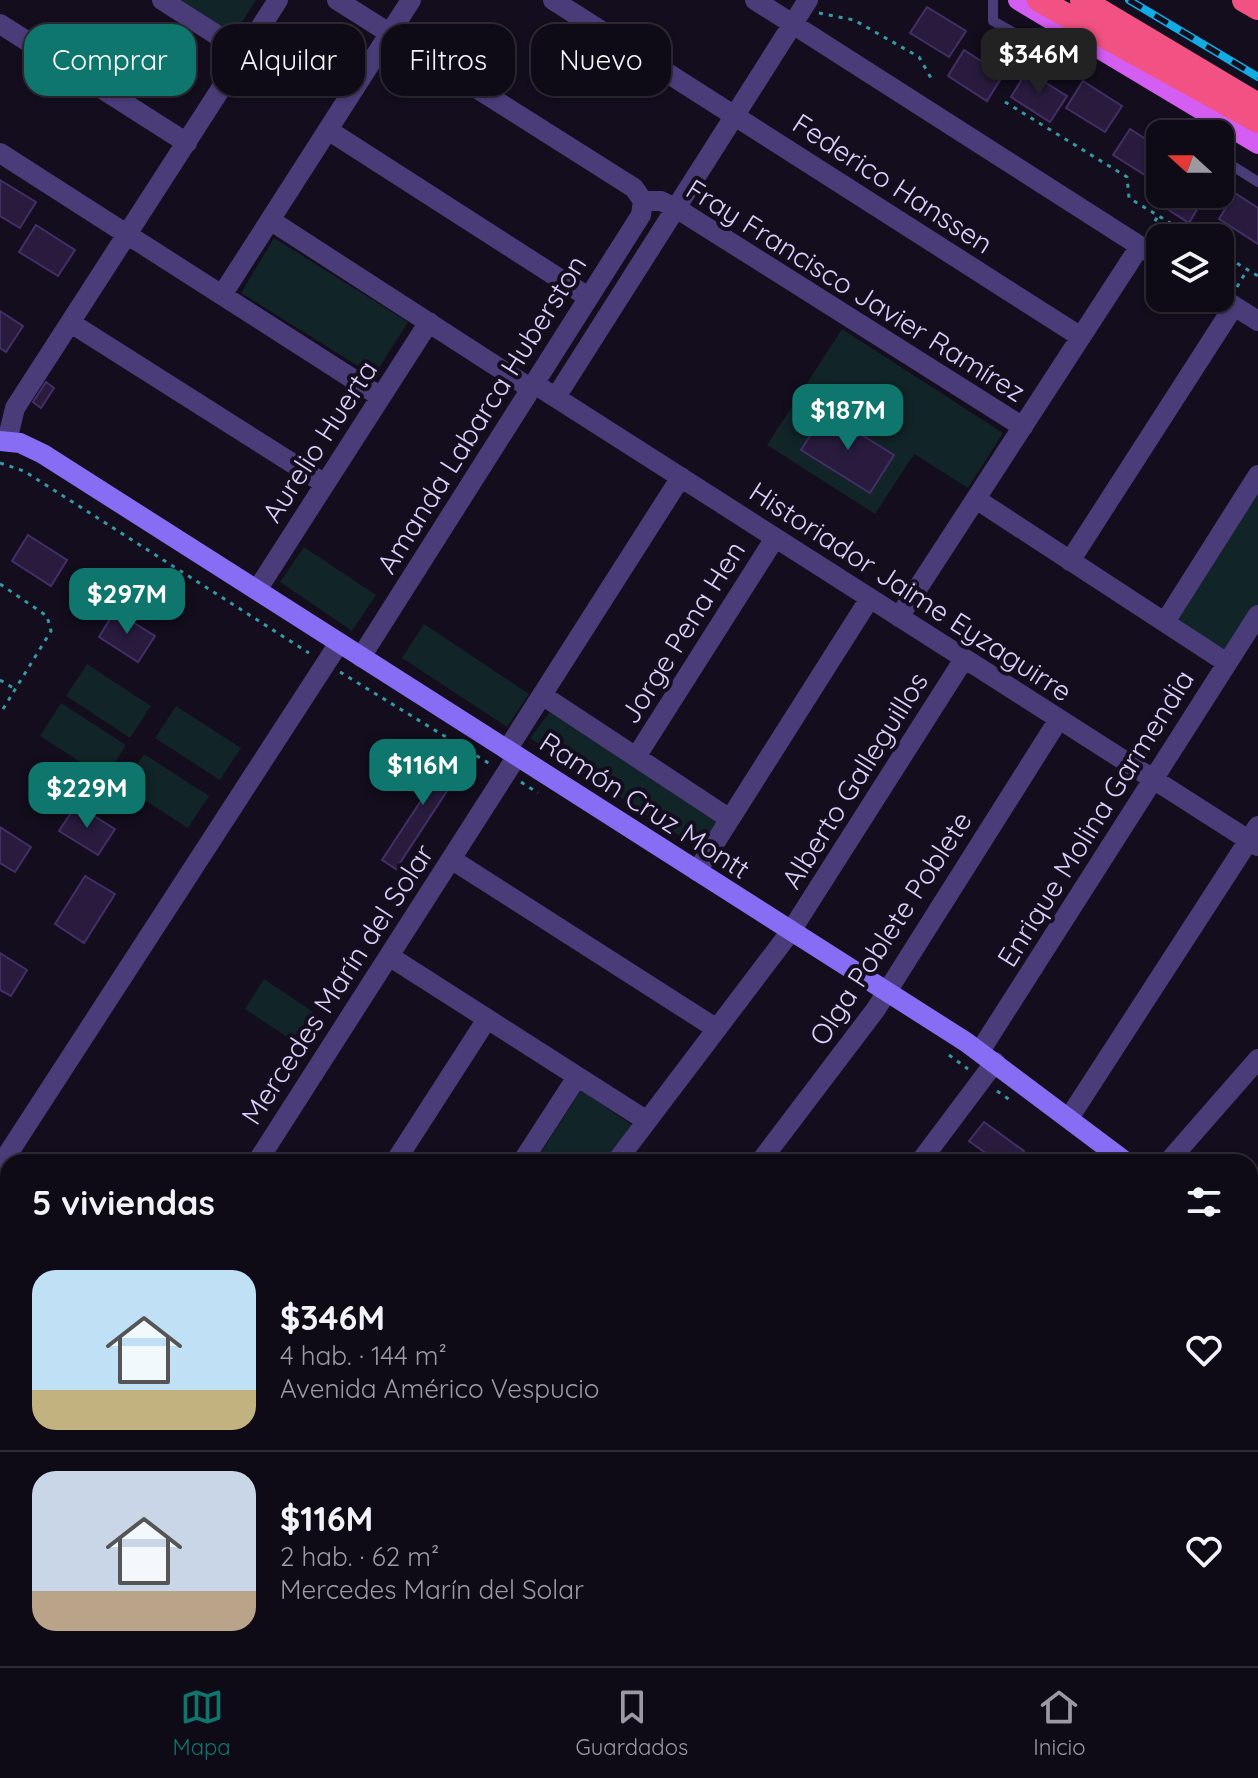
<!DOCTYPE html>
<html lang="es">
<meta charset="utf-8">
<style>
body{margin:0;font-family:Quicksand,sans-serif;background:#1c1823;color:#f1f3f6;height:100vh;display:flex;flex-direction:column;font-size:30px;white-space:nowrap}
*{box-sizing:border-box;margin:0}
p{font-size:26px;color:#9b9aa1}
.icon{flex:none;width:44px;height:44px;fill:none;stroke:currentColor;stroke-width:2;stroke-linecap:round;stroke-linejoin:round}
.map{position:relative;flex:1;overflow:hidden}
.details{position:absolute;left:0px;top:1154px;width:1258px;height:512px;display:flex;flex-direction:column;background:#0e0a16;border-radius:24px 24px 0 0;box-shadow:0 2px 6px #0004,0 0 0 2px #2e2b35}
.details>*{flex:none}
.guide{position:absolute;left:24px;top:24px;width:800px;height:72px;display:flex;gap:16px}
.needle{width:52px;rotate:291deg}
.controls{position:absolute;left:1146px;top:120px;display:grid;gap:16px}
.controls a{display:grid;place-items:center;width:88px;height:88px;border-radius:16px;background:#0e0a16;box-shadow:0 2px 6px #0004,0 0 0 2px #2e2b35;font-size:40px}
.price{position:absolute;translate:-50% -68px;padding:0 18px;border-radius:16px;background:#0f766e;color:#fff;font-size:26px;line-height:52px;filter:drop-shadow(0 2px 4px #0008)}
.price::after{content:'';position:absolute;left:50%;top:48px;width:24px;height:18px;margin-left:-12px;background:inherit;clip-path:polygon(0 0,100% 0,50% 100%)}
.price.on{background:#222;color:#fff}
ul{padding:0;list-style:none}
li{display:flex;align-items:center;gap:24px;height:200px;padding:0 32px}
li+li{border-top:2px solid #2e2b35}
li span{display:grid;place-items:center;flex:none;width:224px;height:160px;border-radius:24px;color:#555}
li>.icon{margin-inline-start:auto}
span .icon{width:96px;height:96px;fill:#fffc;stroke-width:1}
li b{font-size:34px}
h2{display:flex;justify-content:space-between;align-items:center;height:96px;padding:0 32px;font-size:34px}
.chip{padding:0 28px;border-radius:24px;background:#0e0a16;box-shadow:0 2px 6px #0004,0 0 0 2px #2e2b35;font-size:28px;line-height:72px}
.chip.on{background:#0f766e;color:#fff}
.tabs{display:flex;justify-content:space-around;align-items:center;height:112px;border-top:2px solid #2e2b35;background:#0e0a16;font-size:22px;color:#9b9aa1}
.tabs a{display:grid;justify-items:center;gap:4px}
.tabs .on{color:#0f766e}
.map>svg:first-child{display:block}
</style>
<div class="map">
<svg width="1258" height="1666" viewBox="0 0 1258 1666">
<rect width="100%" height="100%" fill="#130d1d"/>
<path fill="#112427" d="M 173,0 L 256,0 L 232,38 Z
M 274,238 L 408,322 L 374,376 L 241,293 Z
M 842,329 L 1003,433 L 968,488 L 914,454 L 875,514 L 767,445 Z
M 1258,484 L 1258,608 L 1228,657 L 1171,618 Z
M 304,547 L 376,595 L 352,631 L 280,582 Z
M 424,624 L 529,694 L 507,727 L 402,658 Z
M 87,664 L 151,706 L 130,738 L 66,696 Z
M 61,703 L 126,745 L 105,778 L 40,736 Z
M 176,706 L 241,748 L 220,780 L 155,738 Z
M 552,709 L 722,819 L 700,849 L 530,738 Z
M 144,754 L 209,796 L 188,828 L 123,786 Z
M 264,979 L 316,1014 L 296,1043 L 245,1009 Z
M 581,1090 L 632,1125 L 604,1162 L 535,1162 Z
M 0,1245 L 8,1250 L 8,1286 L 0,1281 Z"/>
<path fill="#281b3d" stroke="#432f67" stroke-width="2" d="M 927,7 L 966,31 L 949,57 L 910,33 Z
M 964,50 L 1003,75 L 987,101 L 948,76 Z
M 1027,71 L 1067,96 L 1050,122 L 1011,97 Z
M 1083,81 L 1122,106 L 1105,132 L 1066,108 Z
M 1130,129 L 1160,148 L 1160,168 L 1153,180 L 1113,155 Z
M 0,180 L 36,202 L 20,228 L 0,216 Z
M 1160,181 L 1160,194 L 1205,196 L 1189,223 L 1150,198 Z
M 1235,193 L 1258,208 L 1258,244 L 1219,219 Z
M 36,225 L 75,250 L 58,276 L 19,252 Z
M 0,311 L 23,326 L 6,352 L 0,348 Z
M 46,382 L 54,388 L 41,408 L 33,402 Z
M 825,412 L 894,455 L 870,493 L 801,450 Z
M 28,535 L 67,560 L 51,586 L 12,561 Z
M 115,611 L 155,636 L 138,662 L 99,637 Z
M 436,755 L 460,771 L 396,869 L 382,860 L 426,793 L 415,786 Z
M 76,805 L 115,829 L 98,855 L 59,831 Z
M 0,827 L 31,847 L 15,872 L 0,863 Z
M 85,876 L 115,894 L 84,943 L 55,924 Z
M 0,953 L 27,970 L 11,996 L 0,990 Z
M 984,1122 L 1024,1151 L 1016,1162 L 998,1162 L 969,1141 Z
M 1256,1320 L 1258,1331 L 1255,1334 L 1250,1327 Z
M 1258,1331 L 1258,1353 L 1250,1346 Z
M 8,1365 L 8,1388 L 0,1401 L 0,1369 L 4,1371 Z
M 0,1622 L 8,1627 L 2,1642 L 8,1645 L 8,1658 L 27,1658 L 39,1666 L 0,1666 Z
M 195,1658 L 222,1658 L 217,1666 L 208,1666 Z"/>
<g fill="none" stroke-linecap="round" stroke-linejoin="round">
<path stroke="#369aa6" stroke-width="3" stroke-dasharray="4 6" stroke-linecap="butt" d="M 819,13 L 854,20 L 919,57 L 931,78
M 1005,102 L 1127,177 L 1129,198 L 1195,238
M 1150,230 L 1158,216
M 1220,253 L 1258,276
M 1237,287 L 1247,270
M 0,463 L 24,471 L 309,653
M 0,584 L 47,616 L 51,631 L 0,714
M 340,672 L 490,764
M 0,680 L 15,689
M 521,782 L 538,793
M 949,1055 L 968,1069
M 997,1091 L 1010,1100
M 1250,1280 L 1258,1287"/>
<path stroke="#493c79" stroke-width="10" d="M 993,0 L 993,21 L 1050,53 L 1074,34
M 1220,158 L 1258,182
M 0,1341 L 8,1346
M 0,1569 L 8,1573
M 145,1658 L 157,1666"/>
<path stroke="#493c79" stroke-width="20" d="M 162,0 L 245,53
M 337,0 L 634,188 L 643,201
M 553,0 L 1081,337
M 755,0 L 1160,259
M 0,24 L 187,143
M 328,130 L 588,297
M 0,153 L 381,397
M 643,201 L 661,201 L 676,208 L 1023,427
M 270,220 L 530,388
M 222,295 L 411,0
M 1220,297 L 1258,321
M 71,323 L 325,484
M 533,383 L 1258,846
M 556,397 L 808,0
M 7,441 L 15,408 L 278,0
M 976,499 L 1227,663
M 1070,561 L 1234,306
M 257,590 L 429,322
M 899,617 L 1140,246
M 1165,622 L 1258,475
M 361,657 L 641,215 L 643,201
M 542,695 L 730,819
M 507,750 L 681,477
M 636,757 L 775,538
M 451,859 L 717,1029
M 697,871 L 870,598
M 389,956 L 647,1121
M 980,1051 L 1258,615
M 1069,1118 L 1258,826
M 257,1162 L 517,756
M 395,1162 L 487,1019
M 522,1162 L 577,1077
M 616,1162 L 791,931 L 964,659
M 760,1162 L 876,1009 L 1059,719
M 920,1162 L 995,1062
M 1168,1162 L 1258,1059
M 0,1166 L 339,643
M 0,1215 L 8,1220
M 1250,1232 L 1258,1222
M 350,1658 L 362,1666
M 988,1658 L 992,1666
M 1180,1658 L 1187,1666
M 542,1666 L 548,1658"/>
<path stroke="#876cf4" stroke-width="20" d="M 0,441 L 20,443 L 43,454 L 966,1042 L 1126,1162
M 1250,1256 L 1258,1262
M 1250,1471 L 1258,1469
M 1250,1499 L 1258,1496
M 668,1666 L 692,1658
M 748,1666 L 772,1658"/>
<path stroke="#d45df2" stroke-width="20" d="M 1018,0 L 1258,144"/>
<path stroke="#f25283" stroke-width="24" d="M 1039,0 L 1258,121
M 1082,0 L 1258,105
M 1244,0 L 1258,8"/>
<g stroke="#12abe3" stroke-width="8">
<path id="rail" d="M 1129,0 L 1258,77"/>
</g>
<use href="#rail" stroke="#130d1d" stroke-width="5" stroke-dasharray="15" stroke-linecap="butt"/>
</g>
<g text-anchor="middle" dominant-baseline="central" stroke-width="8" stroke-linejoin="round" paint-order="stroke">
<g font-size="28" fill="#dbcefb" stroke="#130d1d">
<text transform="translate(893 183) rotate(33)">Federico Hanssen</text>
<text transform="translate(856 290) rotate(32)">Fray Francisco Javier Ramírez</text>
<text transform="translate(481 414) rotate(-58)">Amanda Labarca Huberston</text>
<text transform="translate(319 441) rotate(-57)">Aurelio Huerta</text>
<text transform="translate(911 591) rotate(33)">Historiador Jaime Eyzaguirre</text>
<text transform="translate(682 632) rotate(-58)">Jorge Pena Hen</text>
<text transform="translate(854 780) rotate(-58)">Alberto Galleguillos</text>
<text transform="translate(645 805) rotate(33)">Ramón Cruz Montt</text>
<text transform="translate(1095 818) rotate(-58)">Enrique Molina Garmendia</text>
<text transform="translate(890 928) rotate(-57)">Olga Poblete Poblete</text>
<text transform="translate(337 984) rotate(-57)">Mercedes Marín del Solar</text>
</g>
</g>
</svg>
<div class="controls">
<a><svg class="needle" viewBox="-14 -14 28 28"><path d="M0-13l5 13h-10z" fill="#e53935"/><path d="M0 13l5-13h-10z" fill="#9b9aa1"/></svg></a>
<a><svg class="icon" aria-label="layers" viewBox="0 0 24 24"><path d="M12 4l9 5-9 5-9-5zM3 14l9 5 9-5"/></svg></a>
</div>
<b class="price on" style="left:1039px;top:96px">$346M</b>
<b class="price" style="left:848px;top:452px">$187M</b>
<b class="price" style="left:127px;top:636px">$297M</b>
<b class="price" style="left:423px;top:807px">$116M</b>
<b class="price" style="left:87px;top:830px">$229M</b>
<div class="guide">
<a class="chip on">Comprar</a>
<a class="chip">Alquilar</a>
<a class="chip">Filtros</a>
<a class="chip">Nuevo</a>
</div>
<section class="details">
<h2>5 viviendas<svg class="icon" aria-label="filters" viewBox="0 0 24 24"><path d="M4 7h16M4 17h16"/><circle cx="9" cy="7" r="2"/><circle cx="15" cy="17" r="2"/></svg></h2>
<ul>
<li><span style="background:linear-gradient(#bfe0f5 75%,#c2b280 0)"><svg class="icon" aria-label="home" viewBox="0 0 24 24"><path d="M3 11l9-7 9 7M6 9v11h12V9"/></svg></span><div><b>$346M</b><p>4 hab. · 144 m²</p><p>Avenida Américo Vespucio</p></div><svg class="icon" aria-label="heart" viewBox="0 0 24 24"><path d="M12 20l-8-8c-3-5 5-10 8-4 3-6 11-1 8 4z"/></svg></li>
<li><span style="background:linear-gradient(#c9d6e8 75%,#b9a48a 0)"><svg class="icon" aria-label="home" viewBox="0 0 24 24"><path d="M3 11l9-7 9 7M6 9v11h12V9"/></svg></span><div><b>$116M</b><p>2 hab. · 62 m²</p><p>Mercedes Marín del Solar</p></div><svg class="icon" aria-label="heart" viewBox="0 0 24 24"><path d="M12 20l-8-8c-3-5 5-10 8-4 3-6 11-1 8 4z"/></svg></li>
</ul>
</section>
</div>
<nav class="tabs">
<a class="on"><svg class="icon" aria-label="map" viewBox="0 0 24 24"><path d="M3 6l6-2 6 2 6-2v14l-6 2-6-2-6 2zM9 4v14M15 6v14"/></svg>Mapa</a>
<a><svg class="icon" aria-label="saved" viewBox="0 0 24 24"><path d="M7 4h10v16l-5-4-5 4z"/></svg>Guardados</a>
<a><svg class="icon" aria-label="home" viewBox="0 0 24 24"><path d="M3 11l9-7 9 7M6 9v11h12V9"/></svg>Inicio</a>
</nav>
